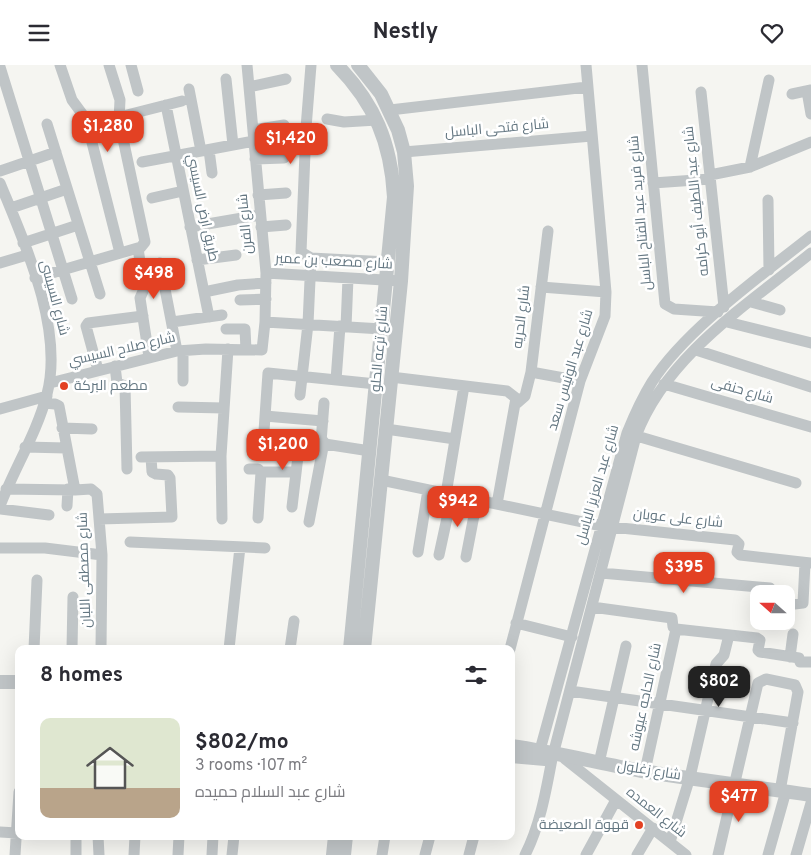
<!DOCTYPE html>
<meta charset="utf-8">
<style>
body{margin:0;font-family:Overpass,Cairo,sans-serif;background:#f7f7f7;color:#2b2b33;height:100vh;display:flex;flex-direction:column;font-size:19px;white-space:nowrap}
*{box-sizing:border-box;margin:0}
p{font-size:16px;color:#7c7c81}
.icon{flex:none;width:28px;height:28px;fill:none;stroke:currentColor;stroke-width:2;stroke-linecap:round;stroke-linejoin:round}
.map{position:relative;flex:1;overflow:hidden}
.side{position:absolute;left:15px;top:580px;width:500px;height:195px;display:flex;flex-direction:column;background:#fff;border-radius:10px;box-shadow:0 5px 20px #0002}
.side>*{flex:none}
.needle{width:32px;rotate:291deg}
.fabs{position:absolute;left:750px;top:520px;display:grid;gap:10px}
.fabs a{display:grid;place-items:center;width:45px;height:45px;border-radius:10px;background:#fff;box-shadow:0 5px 20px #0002;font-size:25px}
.price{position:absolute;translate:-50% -42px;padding:0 11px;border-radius:10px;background:#e34123;color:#fff;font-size:16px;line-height:32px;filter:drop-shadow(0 1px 2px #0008)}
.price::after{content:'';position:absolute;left:50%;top:30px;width:15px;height:11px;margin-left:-8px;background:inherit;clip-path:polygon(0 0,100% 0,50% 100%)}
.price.selected{background:#222;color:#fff}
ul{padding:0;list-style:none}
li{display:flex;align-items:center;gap:15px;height:125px;padding:0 25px}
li+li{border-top:1px solid #e1e1e2}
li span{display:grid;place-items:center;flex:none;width:140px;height:100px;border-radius:10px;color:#555}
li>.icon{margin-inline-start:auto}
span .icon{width:60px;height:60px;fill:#fffc;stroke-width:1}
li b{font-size:21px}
h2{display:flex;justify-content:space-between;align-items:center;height:60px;padding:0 25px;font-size:21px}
header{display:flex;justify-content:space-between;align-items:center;height:65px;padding:0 25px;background:#fff;font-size:22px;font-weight:700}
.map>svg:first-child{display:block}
</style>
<header><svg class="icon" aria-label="menu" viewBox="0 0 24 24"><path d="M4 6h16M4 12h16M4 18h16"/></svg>Nestly<svg class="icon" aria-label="heart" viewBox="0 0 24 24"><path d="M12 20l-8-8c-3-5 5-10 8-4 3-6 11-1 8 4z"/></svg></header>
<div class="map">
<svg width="811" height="790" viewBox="0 0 811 790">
<rect width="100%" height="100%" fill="#f5f5f1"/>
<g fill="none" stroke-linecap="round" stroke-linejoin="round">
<path stroke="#c0c5c7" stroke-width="11" d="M 60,0 L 72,35 L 86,54 L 120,188
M 131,0 L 138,26
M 311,0 L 306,63 L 301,187 L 311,193 L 388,197
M 642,0 L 665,239 L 674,244 L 718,247
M 0,2 L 72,234
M 226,14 L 233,80
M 249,22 L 286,14
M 807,26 L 811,49
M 701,27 L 724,242
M 792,29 L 811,25
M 166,40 L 209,252
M 390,45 L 587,22
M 119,52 L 182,36
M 327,54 L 344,57 L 377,55
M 47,59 L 100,229
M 253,65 L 284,60
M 209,85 L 212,108
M 201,86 L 254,76
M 404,87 L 592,71
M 255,94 L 284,93
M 142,97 L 201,86 L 189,24
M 750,102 L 769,15
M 0,106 L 56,87
M 710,110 L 750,102 L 811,77
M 0,118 C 25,179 64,264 47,329 C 37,368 14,404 0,441
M 653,118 L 710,114
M 258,130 L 286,128
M 152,133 L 183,126
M 768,135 L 769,205
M 11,143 L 67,124
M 190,162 L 260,150
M 261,162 L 286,160
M 23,178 L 78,160
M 138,183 L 144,224 L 140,233 L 149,292
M 197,195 L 236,190
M 0,198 L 27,190
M 160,198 L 177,286
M 266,208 L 401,216
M 35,213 L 141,182 L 145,177 L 119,55 L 120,35 L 109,0
M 541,222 L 606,227
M 204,227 L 238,220 L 266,218
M 240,235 L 266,234
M 751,237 L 780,245
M 172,257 L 222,250
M 265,257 L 382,264
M 727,257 L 811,278
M 346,262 L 348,213
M 226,264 L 245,264 L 246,285
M 696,285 L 811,322
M 183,286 L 183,316
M 115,301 L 117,318 L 125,321 L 127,404
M 98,305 L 86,261 L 88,258 L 143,251
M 531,307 L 580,316
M 391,312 L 507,326 L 516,333 L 497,439
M 336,315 L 340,261
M 50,318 L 177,286 L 206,284 L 262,285 L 265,257 L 266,208 L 247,0
M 664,319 L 811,362
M 300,330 L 308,259 L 311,193
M 44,338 L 55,339 L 59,341 L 75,425 L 91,424 L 97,429 L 102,490 L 101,584
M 517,338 L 525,331 L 531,307 L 548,166
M 178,342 L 224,343
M 0,344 L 47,331
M 265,351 L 323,356
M 62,363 L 92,364
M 386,364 L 455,374
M 264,366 L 268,308 L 376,319
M 630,369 L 796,418
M 286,373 L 370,386
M 321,377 L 324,338
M 25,382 L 66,383
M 263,389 L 298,389
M 141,392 L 221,391
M 249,404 L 258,404 L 261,407
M 381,415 L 602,461 L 735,475 L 739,479 L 737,487 L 740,490 L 811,498
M 6,424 L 75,425
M 446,429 L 464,321
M 67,441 L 68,424
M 292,442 L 300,374
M 0,444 L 49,450
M 258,453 L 261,407 L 296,407
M 99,454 L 172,452 L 170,413 L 168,410 L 156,409 L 152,407 L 151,392
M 222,454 L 221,391 L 228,284
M 309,457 L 324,377
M 130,477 L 265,483
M 0,483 L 45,483 L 102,490
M 418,487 L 428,425
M 439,490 L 452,430
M 466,492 L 477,435
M 601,508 L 770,523
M 786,540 L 803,538 L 805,498
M 592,542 L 672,553 L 673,562 L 676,564 L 757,573 L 760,575 L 758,585 L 760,587 L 799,593 L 800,597 L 811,597
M 516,558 L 572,572
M 34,584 L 37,515
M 72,584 L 73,532
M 229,584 L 240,482
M 290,584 L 294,556
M 510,584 L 580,316 L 605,251 L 606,227 L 586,0
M 790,592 L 793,569
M 570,626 L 793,658
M 540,685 L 627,368 C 634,351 642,333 652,317 C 685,265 762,210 811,171
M 554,686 L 636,371 C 666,291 747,240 811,188
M 564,690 L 565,694 L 686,790
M 599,698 L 626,581
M 645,706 L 676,564
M 0,767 L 17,768
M 76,771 L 76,790
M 98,771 L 99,790
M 670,777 L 690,712 L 716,599 L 724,590 L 729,570
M 15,790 L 19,727
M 134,790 L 135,771
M 178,790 L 179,771
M 212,790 L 213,771
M 232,790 L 234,771
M 382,790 L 385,771
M 425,790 L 430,771
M 469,790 L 474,771
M 525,790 C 540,761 546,726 552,694
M 586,790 L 616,735
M 637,790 L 653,763
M 718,790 L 758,618 L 766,614 L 795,620 L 798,627 L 780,726
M 768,790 L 786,726
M 796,790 L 811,738"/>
<path stroke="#c0c5c7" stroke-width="14" d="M 337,0 C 375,39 391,78 394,132 L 350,584
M 358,0 L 381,29 L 398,65 L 404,87 L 407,121 L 401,216 L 364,584
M 0,617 L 19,617
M 511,681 C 555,687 598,698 642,706 C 698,715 755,722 811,730
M 511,691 L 545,694
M 333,790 L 335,771
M 344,790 L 346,771"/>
</g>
<g fill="#e34123" stroke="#fff" stroke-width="2">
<circle cx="64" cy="321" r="5"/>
<circle cx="639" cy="760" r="5"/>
</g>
<g text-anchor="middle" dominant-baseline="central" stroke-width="5" stroke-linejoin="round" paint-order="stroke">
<g font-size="14" fill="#647782" stroke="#fff">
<text transform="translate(497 64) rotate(-5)">شارع فتحى الباسل</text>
<text transform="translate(697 136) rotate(-96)">شارع عبد اللطيف أبو كرامه</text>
<text transform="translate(202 143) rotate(78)">طريق ارض السيسي</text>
<text transform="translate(641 148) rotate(-95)">شارع فريد عبد الفتاح الباسل</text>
<text transform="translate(246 159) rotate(-95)">شارع الفرن</text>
<text transform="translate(334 197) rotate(3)">شارع مصعب بن عمير</text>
<text transform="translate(54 233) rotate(75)">شارع السيسى</text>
<text transform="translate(522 252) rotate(-83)">شارع الحريه</text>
<text transform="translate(380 284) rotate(-85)">شارع ترعه الحلو</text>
<text transform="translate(122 285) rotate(-13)">شارع صلاح السيسي</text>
<text transform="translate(571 305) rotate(-73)">شارع عبد الونيس سعد</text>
<text transform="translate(742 326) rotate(16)">شارع حنفى</text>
<text transform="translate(598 420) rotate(-74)">شارع عبد العزيز الباسل</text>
<text transform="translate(678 454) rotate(6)">شارع على عويان</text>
<text transform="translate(85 505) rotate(-92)">شارع مصطفى اللبان</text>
<text transform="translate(646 632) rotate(-78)">شارع الحاجه عيوشه</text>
<text transform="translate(649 706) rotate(9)">شارع زغلول</text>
<text transform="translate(656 748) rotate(38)">شارع العمده</text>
</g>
<g font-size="14" fill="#647782" stroke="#fff" text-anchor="start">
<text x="74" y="321">مطعم البركة</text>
<text x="629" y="760" text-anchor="end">قهوة الصعيضة</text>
</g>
</g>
</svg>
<div class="fabs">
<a><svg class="needle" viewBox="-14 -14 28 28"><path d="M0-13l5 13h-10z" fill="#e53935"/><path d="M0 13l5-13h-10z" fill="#7c7c81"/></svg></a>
</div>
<b class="price" style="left:108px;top:88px">$1,280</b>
<b class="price" style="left:291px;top:100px">$1,420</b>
<b class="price" style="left:154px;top:235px">$498</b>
<b class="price" style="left:283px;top:406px">$1,200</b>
<b class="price" style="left:458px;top:463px">$942</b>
<b class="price" style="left:684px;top:529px">$395</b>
<b class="price selected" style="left:719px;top:643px">$802</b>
<b class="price" style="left:739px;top:758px">$477</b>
<section class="side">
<h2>8 homes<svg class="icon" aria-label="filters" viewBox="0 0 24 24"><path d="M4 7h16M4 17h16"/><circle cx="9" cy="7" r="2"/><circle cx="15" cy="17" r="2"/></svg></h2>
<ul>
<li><span style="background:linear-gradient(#dfe7d0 70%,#b9a48a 0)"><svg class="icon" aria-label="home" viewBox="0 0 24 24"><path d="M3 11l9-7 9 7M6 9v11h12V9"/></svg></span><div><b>$802/mo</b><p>3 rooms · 107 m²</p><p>شارع عبد السلام حميده</p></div></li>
</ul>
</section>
</div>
